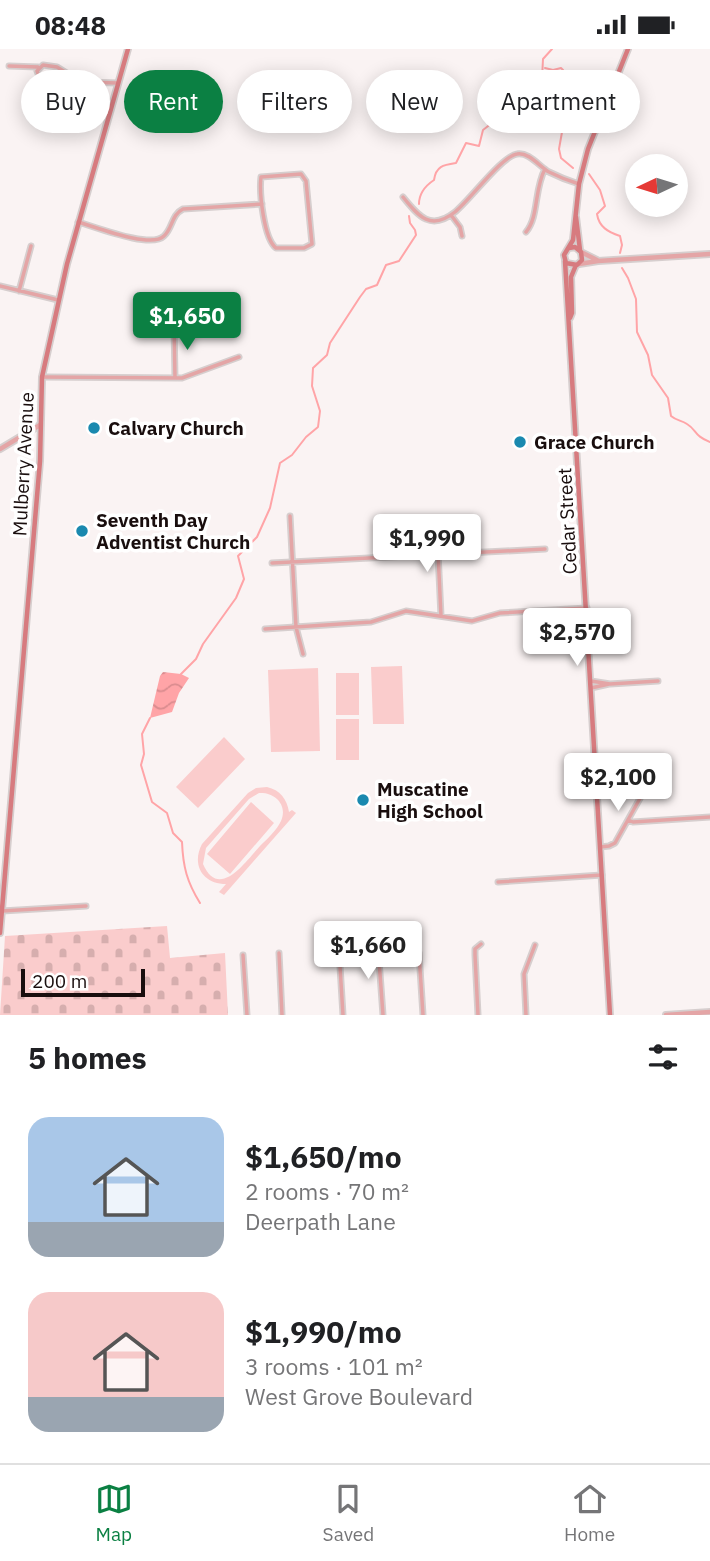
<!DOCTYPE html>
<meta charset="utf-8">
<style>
body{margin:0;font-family:"IBM Plex Sans",sans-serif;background:#f6f6f6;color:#202124;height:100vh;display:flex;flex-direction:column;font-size:26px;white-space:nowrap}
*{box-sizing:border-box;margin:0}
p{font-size:23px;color:#757577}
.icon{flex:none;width:38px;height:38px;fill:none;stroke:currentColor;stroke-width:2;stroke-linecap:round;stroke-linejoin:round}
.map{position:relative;height:966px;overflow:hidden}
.details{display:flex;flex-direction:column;background:#fff;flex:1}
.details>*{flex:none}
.hud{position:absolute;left:21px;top:21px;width:668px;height:63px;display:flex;gap:14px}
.needle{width:46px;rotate:266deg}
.buttons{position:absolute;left:625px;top:105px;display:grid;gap:14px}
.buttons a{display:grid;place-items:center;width:63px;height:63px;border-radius:50%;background:#fff;box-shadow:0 4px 18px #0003;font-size:35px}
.scale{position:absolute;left:21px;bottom:18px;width:124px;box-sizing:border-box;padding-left:7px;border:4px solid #190e0e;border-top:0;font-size:19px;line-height:24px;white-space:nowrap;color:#190e0e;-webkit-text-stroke:5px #fff;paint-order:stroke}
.price{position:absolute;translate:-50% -60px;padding:0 16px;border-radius:7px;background:#fff;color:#222;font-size:23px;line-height:46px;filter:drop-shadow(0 2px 4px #0008)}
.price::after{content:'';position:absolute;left:50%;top:42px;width:21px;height:16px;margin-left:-10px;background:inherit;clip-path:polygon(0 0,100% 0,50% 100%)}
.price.current{background:#0b8043;color:#fff}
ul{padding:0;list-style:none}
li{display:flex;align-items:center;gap:21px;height:175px;padding:0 28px}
li span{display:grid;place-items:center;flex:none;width:196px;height:140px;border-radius:21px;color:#555}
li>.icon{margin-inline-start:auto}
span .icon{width:84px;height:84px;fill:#fffc;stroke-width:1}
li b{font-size:30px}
h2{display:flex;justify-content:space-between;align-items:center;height:84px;padding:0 28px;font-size:30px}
.chip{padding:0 24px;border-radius:32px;background:#fff;box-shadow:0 4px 18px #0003;font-size:24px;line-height:63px}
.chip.current{background:#0b8043;color:#fff}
.status{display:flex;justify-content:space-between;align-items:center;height:49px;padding:0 35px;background:#fff;direction:ltr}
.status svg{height:19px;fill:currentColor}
.menu{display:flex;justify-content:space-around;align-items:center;height:98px;border-top:2px solid #e0e0e0;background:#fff;font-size:19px;color:#757577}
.menu a{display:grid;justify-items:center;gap:4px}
.menu .current{color:#0b8043}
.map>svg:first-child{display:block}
</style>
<div class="status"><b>08:48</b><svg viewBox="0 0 49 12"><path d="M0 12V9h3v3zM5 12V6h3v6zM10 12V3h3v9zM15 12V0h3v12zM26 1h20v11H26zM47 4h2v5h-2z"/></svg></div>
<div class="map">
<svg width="710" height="966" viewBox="0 0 710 966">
<defs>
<pattern id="cemetery-stones" width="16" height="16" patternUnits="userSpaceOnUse" patternTransform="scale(1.75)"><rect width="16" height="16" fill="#facccc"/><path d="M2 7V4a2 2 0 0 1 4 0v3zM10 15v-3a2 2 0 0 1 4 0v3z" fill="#d6aeae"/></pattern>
<pattern id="water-waves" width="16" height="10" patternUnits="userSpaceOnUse" patternTransform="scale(1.75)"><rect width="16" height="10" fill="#ffa4a7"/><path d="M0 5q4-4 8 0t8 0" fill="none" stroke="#da8c8f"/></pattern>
</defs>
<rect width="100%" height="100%" fill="#faf3f3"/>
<path fill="url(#cemetery-stones)" d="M 167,877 L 170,909 L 225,904 L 228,966 L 0,966 L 5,887 Z"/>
<path fill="#facccc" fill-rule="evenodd" d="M 402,617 L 404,675 L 373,675 L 371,618 Z
M 318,619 L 320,702 L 271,703 L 268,621 Z
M 336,624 L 359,624 L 359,666 L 336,666 Z
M 336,670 L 359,670 L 359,711 L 336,711 Z
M 224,688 L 245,710 L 198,759 L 176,738 Z
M 267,738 C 280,741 287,750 289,763 L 292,761 L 296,764 L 224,846 L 219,843 L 226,835 C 203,835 191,816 202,795 L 248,744 L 256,739 ZM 259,744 C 275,743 288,756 281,772 C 277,781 267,790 260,797 C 246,812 219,852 203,815 L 206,799 L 249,750 Z
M 251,753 L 274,774 L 230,825 L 207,805 Z"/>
<path fill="url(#water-waves)" d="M 163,623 L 181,625 L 189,629 L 179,644 L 172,663 L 150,669 L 160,627 Z"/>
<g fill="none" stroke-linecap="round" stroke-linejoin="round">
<path stroke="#ffa4a7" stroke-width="2" d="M 545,19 L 553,21 L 561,19 L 563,21 L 562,40 L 567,55 L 559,100 L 561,109 L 573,119
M 589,125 L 600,141 L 605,157 L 597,165 C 599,178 608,183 620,187 L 622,196 L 620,204
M 419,155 C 419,145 425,137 434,131 C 436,117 443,116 456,114 L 466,94 L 479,97 L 483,81 L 492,74 L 501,62 L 517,59 L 530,49 L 542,30 L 543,10 L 552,0
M 622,219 L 628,229 L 636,250 L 637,283 L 648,306 L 652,326 L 668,349 L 671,367 C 677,372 681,371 687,375 C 697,381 694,387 710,393
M 181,625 L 196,610 L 203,595 L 236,549 L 244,530 L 238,507 L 257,488 L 270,459 L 280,414 L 292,406 L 306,388 L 318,378 L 320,362 L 312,337 L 313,319 L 327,306 L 330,294 L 360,248 L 366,240 L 377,236 L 386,216 L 399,212 L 416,186 L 415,181 L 410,174 L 409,167
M 150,669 L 142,685 L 144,705 L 141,716 L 152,753 L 167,764 L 173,784 L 182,793 C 183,818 187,833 200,854"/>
<g stroke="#d6cece" stroke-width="7">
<path id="minor" d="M 9,17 L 38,18
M 81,33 L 57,18 L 43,16 L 37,22 L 40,30 L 57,37 L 81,33 L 118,34
M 301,125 L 306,132 L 312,195 L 304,199 L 276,199 C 264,190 259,144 261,128 Z
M 403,148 C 419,168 431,182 455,163 C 470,151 502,107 517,105 C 529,103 539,117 549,123 C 559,128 569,132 579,135
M 451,166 L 460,178 L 462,187
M 78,173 C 96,178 151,200 164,187 C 173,179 171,166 183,160 L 262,155
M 526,183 C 539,168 534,140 545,120
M 0,237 L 58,251
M 19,242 L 31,197
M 174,276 L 175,329
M 42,328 L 182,329 L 239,308
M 290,467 L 296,578 L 303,605
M 437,482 L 441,567
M 272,514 L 545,500
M 265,580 L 371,573 L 406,562 L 472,572 L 500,564 L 587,559
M 591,632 L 610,635 L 658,632
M 591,639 L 609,635
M 628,771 L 633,773 L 710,768
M 600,798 L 609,797 L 615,794 L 643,744
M 498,833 L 602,826
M 2,862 L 86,857
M 378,897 L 383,966
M 279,904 L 282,966
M 243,906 L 247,966
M 343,966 L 339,901 L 409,895 L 417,897 L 419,904 L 423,966
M 478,966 L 475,906 L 475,900 L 481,895
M 526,966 L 524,925 L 535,896"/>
</g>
<g stroke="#d6cece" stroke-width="8">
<path id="tertiary" d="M 581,203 L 597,211
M 579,215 L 598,212 L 710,205
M 0,400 L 40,376
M 666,966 L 710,963"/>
</g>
<g stroke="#d6cece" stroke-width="8">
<path id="secondary" d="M 576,168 L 580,201
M 569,199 L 575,198 L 581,203 L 582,211 L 577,216 L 566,214 L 564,206 L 573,191 L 579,135 L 588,100 L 628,0
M 565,212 L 610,966
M 570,269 L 572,264 L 571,228 L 576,216
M 0,884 L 40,412 L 42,328 L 67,215 L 128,0"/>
</g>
<use href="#minor" stroke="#e4a5a6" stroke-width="3.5"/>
<use href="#tertiary" stroke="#e4a5a6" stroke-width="4.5"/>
<use href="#secondary" stroke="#d77b7f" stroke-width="4.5"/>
</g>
<g fill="#1a89af" stroke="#fff" stroke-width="2.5">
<circle cx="94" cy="379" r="7"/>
<circle cx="520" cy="393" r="7"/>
<circle cx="82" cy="482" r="7"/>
<circle cx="363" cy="751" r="7"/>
</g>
<g text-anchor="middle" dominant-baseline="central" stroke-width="7" stroke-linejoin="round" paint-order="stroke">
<g font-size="19" font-weight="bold" fill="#190e0e" stroke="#fff" text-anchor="start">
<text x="108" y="379">Calvary Church</text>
<text x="534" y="393">Grace Church</text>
<text x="96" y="471">Seventh Day<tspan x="96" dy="22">Adventist Church</tspan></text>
<text x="377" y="740">Muscatine<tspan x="377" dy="22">High School</tspan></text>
</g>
<g font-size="19" fill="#190e0e" stroke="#fff">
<text transform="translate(23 415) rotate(-87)">Mulberry Avenue</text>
<text transform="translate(567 472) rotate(-93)">Cedar Street</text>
</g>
</g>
</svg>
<div class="buttons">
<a><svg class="needle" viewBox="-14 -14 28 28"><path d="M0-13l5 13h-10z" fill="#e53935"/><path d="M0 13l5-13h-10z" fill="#757577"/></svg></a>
</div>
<div class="scale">200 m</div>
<b class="price current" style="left:187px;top:303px">$1,650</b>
<b class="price" style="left:427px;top:525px">$1,990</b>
<b class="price" style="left:577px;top:619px">$2,570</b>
<b class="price" style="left:618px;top:764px">$2,100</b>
<b class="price" style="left:368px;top:932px">$1,660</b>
<div class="hud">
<a class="chip">Buy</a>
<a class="chip current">Rent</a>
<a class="chip">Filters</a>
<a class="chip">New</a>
<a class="chip">Apartment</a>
</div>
</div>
<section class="details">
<h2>5 homes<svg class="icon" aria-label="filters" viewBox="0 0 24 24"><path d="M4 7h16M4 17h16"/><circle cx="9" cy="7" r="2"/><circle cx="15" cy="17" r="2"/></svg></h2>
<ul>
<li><span style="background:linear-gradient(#a9c7e8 75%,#9aa5b1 0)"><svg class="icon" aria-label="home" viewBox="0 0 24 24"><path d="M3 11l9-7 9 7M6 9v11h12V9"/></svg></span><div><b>$1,650/mo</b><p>2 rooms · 70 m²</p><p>Deerpath Lane</p></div></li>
<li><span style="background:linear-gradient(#f6c9c9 75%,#9aa5b1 0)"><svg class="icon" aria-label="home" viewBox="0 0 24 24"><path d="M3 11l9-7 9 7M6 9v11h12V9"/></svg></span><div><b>$1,990/mo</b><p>3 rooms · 101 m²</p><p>West Grove Boulevard</p></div></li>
</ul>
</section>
<nav class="menu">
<a class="current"><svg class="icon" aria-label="map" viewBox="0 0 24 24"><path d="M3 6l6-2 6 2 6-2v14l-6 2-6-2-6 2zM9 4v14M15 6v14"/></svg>Map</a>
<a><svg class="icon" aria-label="saved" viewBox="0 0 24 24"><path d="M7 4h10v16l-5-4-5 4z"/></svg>Saved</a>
<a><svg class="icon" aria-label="home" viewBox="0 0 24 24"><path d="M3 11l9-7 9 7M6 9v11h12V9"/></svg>Home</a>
</nav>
